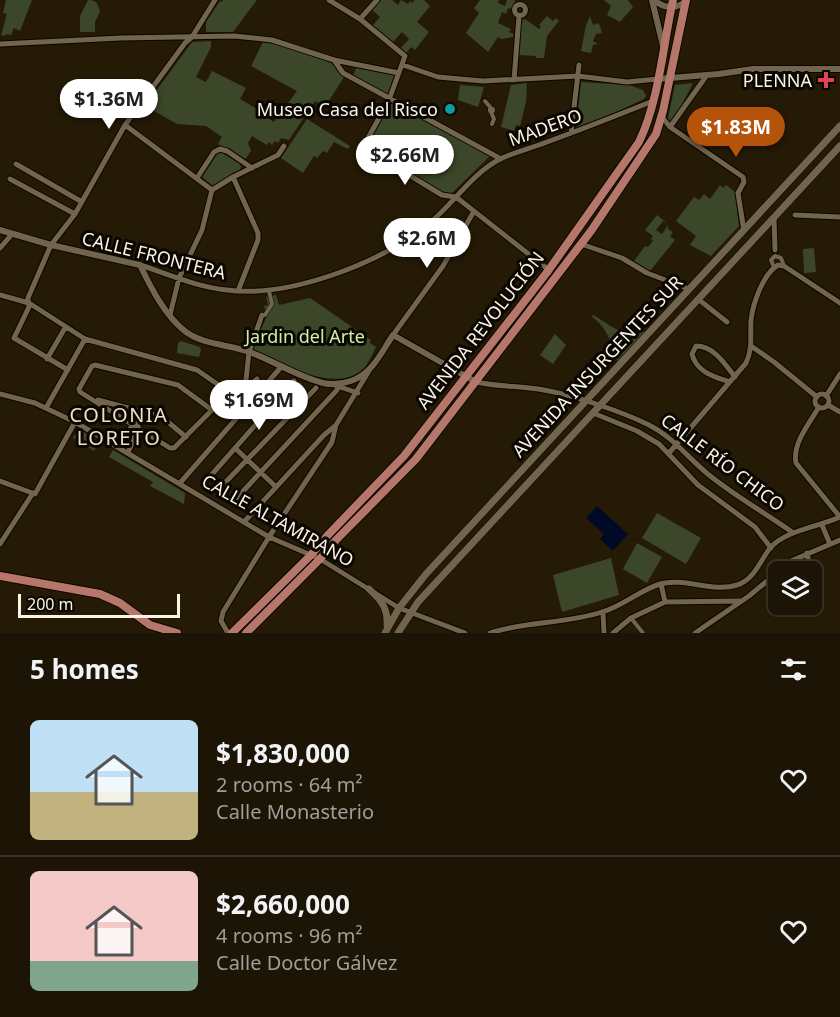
<!DOCTYPE html>
<meta charset="utf-8">
<style>
body{margin:0;font-family:"Noto Sans",sans-serif;background:#251d0e;color:#f1f3f6;height:100vh;display:flex;flex-direction:column;font-size:22px;white-space:nowrap}
*{box-sizing:border-box;margin:0}
p{font-size:20px;color:#a09e9a}
.icon{flex:none;width:33px;height:33px;fill:none;stroke:currentColor;stroke-width:2;stroke-linecap:round;stroke-linejoin:round}
.map{position:relative;height:633px;overflow:hidden}
.sheet{display:flex;flex-direction:column;background:#1c1404;flex:1}
.sheet>*{flex:none}
.controls{position:absolute;left:768px;top:561px;display:grid;gap:12px}
.controls a{display:grid;place-items:center;width:54px;height:54px;border-radius:9px;background:#1c1404;box-shadow:0 2px 4px #0004,0 0 0 2px #3a3326;font-size:30px}
.scale{position:absolute;left:18px;bottom:15px;width:162px;box-sizing:border-box;padding-left:6px;border:3px solid #fbf3e6;border-top:0;font-size:16px;line-height:21px;white-space:nowrap;color:#fbf3e6;-webkit-text-stroke:4px #0a0601;paint-order:stroke}
.price{position:absolute;translate:-50% -51px;padding:0 14px;border-radius:21px;background:#fff;color:#222;font-size:20px;line-height:39px;filter:drop-shadow(0 2px 3px #0008)}
.price::after{content:'';position:absolute;left:50%;top:36px;width:18px;height:14px;margin-left:-9px;background:inherit;clip-path:polygon(0 0,100% 0,50% 100%)}
.price.active{background:#b45309;color:#fff}
ul{padding:0;list-style:none}
li{display:flex;align-items:center;gap:18px;height:150px;padding:0 30px}
li+li{border-top:2px solid #3a3326}
li span{display:grid;place-items:center;flex:none;width:168px;height:120px;border-radius:9px;color:#555}
li>.icon{margin-inline-start:auto}
span .icon{width:72px;height:72px;fill:#fffc;stroke-width:1}
li b{font-size:26px}
h2{display:flex;justify-content:space-between;align-items:center;height:72px;padding:0 30px;font-size:26px}
.map>svg:first-child{display:block}
</style>
<div class="map">
<svg width="840" height="633" viewBox="0 0 840 633">
<rect width="100%" height="100%" fill="#251a05"/>
<path fill="#3b4728" d="M 6,0 L 32,0 L 20,31 L 14,28 L 11,35 L 6,34 L 5,36 L 1,35 L 7,14 L 3,13 Z
M 88,0 C 97,0 98,4 100,12 L 95,22 L 95,32 L 80,32 L 80,16 Z
M 223,0 L 257,0 L 233,32 L 206,32 L 206,22 L 220,1 L 222,2 Z
M 379,0 L 392,0 L 398,5 L 401,0 L 408,4 L 410,1 L 412,3 L 415,0 L 424,0 L 430,6 L 417,22 L 429,32 L 415,50 L 411,47 L 406,54 L 400,49 L 409,39 L 402,32 L 392,43 L 372,26 L 380,17 L 371,9 Z
M 480,0 L 499,0 L 498,3 L 505,6 L 507,0 L 515,0 L 512,9 L 508,8 L 506,14 L 502,12 L 498,23 L 511,29 L 509,32 L 514,34 L 513,37 L 501,39 L 498,37 L 488,52 L 466,33 L 479,13 L 474,8 Z
M 604,0 L 628,0 L 633,7 L 620,22 L 607,15 L 611,6 Z
M 547,16 L 553,21 L 556,18 L 559,21 L 547,36 L 544,58 L 536,58 L 536,56 L 518,55 L 520,21 L 525,19 L 539,29 L 541,27 L 539,25 Z
M 590,16 L 593,25 L 599,23 L 602,33 L 596,34 L 593,41 L 598,44 L 593,45 L 591,53 L 581,51 L 586,25 Z
M 211,41 L 211,47 L 196,77 L 206,82 L 212,71 L 246,88 L 240,99 L 262,112 L 261,114 L 274,122 L 297,91 L 251,66 L 263,42 L 290,47 L 331,63 L 344,77 L 325,107 L 315,101 L 289,140 L 281,138 L 278,143 L 275,141 L 272,145 L 269,142 L 267,145 L 252,136 L 248,143 L 251,151 L 244,161 L 218,144 L 222,137 L 206,126 L 177,124 L 145,106 L 192,42 Z
M 356,68 L 396,75 L 387,96 L 353,76 Z
M 581,82 L 629,85 L 643,90 L 646,96 L 644,99 L 576,131 Z
M 527,83 L 526,102 L 520,126 L 516,125 L 514,131 L 501,127 L 511,85 Z
M 693,83 L 674,120 L 670,122 L 668,118 L 675,85 Z
M 460,85 L 484,87 L 478,107 L 458,100 Z
M 390,103 L 491,155 L 452,193 L 444,193 L 365,146 Z
M 307,119 L 350,146 L 348,149 L 334,142 L 327,153 L 323,151 L 317,158 L 314,156 L 303,173 L 281,158 Z
M 219,151 L 240,164 L 241,167 L 239,172 L 214,187 L 202,177 Z
M 720,185 L 723,188 L 726,185 L 735,192 L 739,226 L 711,256 L 690,245 L 696,236 L 676,221 L 694,197 L 699,200 L 704,194 L 710,199 Z
M 657,215 L 667,223 L 663,221 L 656,230 L 662,234 L 668,225 L 668,229 L 673,232 L 670,236 L 675,240 L 650,271 L 634,261 L 645,246 L 648,247 L 653,241 L 651,239 L 653,236 L 645,230 Z
M 814,248 L 816,272 L 804,273 L 803,249 Z
M 276,295 L 279,305 L 310,298 L 371,340 L 370,343 L 376,347 C 373,353 369,362 365,367 C 338,397 279,362 251,350 L 267,316 L 264,306 L 268,305 L 266,297 Z
M 593,315 C 613,326 618,336 643,331 L 645,333 L 617,361 C 612,344 607,327 592,317 Z
M 555,334 L 566,345 L 553,364 L 540,355 Z
M 181,341 L 200,347 L 201,350 L 199,357 L 177,353 L 178,343 Z
M 79,429 L 99,442 L 94,451 L 73,438 Z
M 113,450 L 185,493 L 184,504 L 150,486 L 153,482 L 109,457 Z
M 657,513 L 701,538 L 686,564 L 642,538 Z
M 637,543 L 662,557 L 647,583 L 623,569 Z
M 611,558 L 619,595 L 562,612 L 553,575 Z"/>
<path fill="#000a27" d="M 597,506 L 628,534 L 613,551 L 600,539 L 604,534 L 586,518 Z"/>
<g fill="none" stroke-linecap="round" stroke-linejoin="round">
<g stroke="#0d0500" stroke-width="5">
<path id="pedestrian" d="M 485,101 L 491,108
M 490,109 L 493,109 L 493,111 L 490,111 Z
M 491,112 L 494,119 L 492,124
M 774,267 L 771,260 L 775,256 L 781,258 L 784,266
M 262,315 L 265,315 L 272,304 L 269,291
M 631,618 L 643,633"/>
</g>
<g stroke="#0d0500" stroke-width="7">
<path id="minor" d="M 329,0 L 360,19 L 405,56 L 389,100 L 363,147 L 442,195 L 456,197 L 549,270
M514.5 10a5.5 5.5 0 1 1 11 0a5.5 5.5 0 1 1-11 0Z
M 360,19 L 377,0
M 0,44 L 121,38 L 234,36 L 272,40 L 334,60 L 399,73
M 334,60 L 343,73 L 501,159
M 403,65 L 438,77 L 483,81 L 578,76 L 627,82 L 658,79
M 514,80 L 519,16
M 662,117 L 670,127 L 743,177 L 744,182 L 738,193 L 744,231
M 125,125 L 212,190
M 670,127 L 707,75
M 571,133 L 579,65
M 16,164 L 82,202
M 233,177 L 258,233 L 258,240 L 238,291
M 197,178 L 214,152 L 220,149 L 227,151 L 252,168
M 10,179 L 75,214
M 795,215 L 840,217
M 774,217 L 775,250
M 581,244 L 622,258 L 647,273 L 689,289
M 0,248 L 12,234
M 140,265 C 168,274 197,287 227,290 C 289,298 378,264 426,226 C 452,206 471,174 500,159 C 515,152 532,148 547,142 C 583,129 618,115 653,101
M 0,295 L 29,303 L 85,339 L 197,370 L 223,388 L 229,390 L 239,388 L 246,380 L 249,352 L 262,315
M 698,299 L 727,322
M 170,315 L 179,278 L 202,230 L 212,190 L 233,177 L 278,155 L 284,146
M 393,335 L 443,266 L 474,211
M 751,346 L 774,362 L 817,397
M 47,359 L 65,328
M 68,370 L 14,338 L 29,307 L 28,298 L 51,245 L 75,214 L 125,125 L 185,43 L 192,37 L 215,0
M 476,382 C 499,387 522,386 544,390 C 573,395 623,412 649,425 C 673,437 688,458 709,475 C 735,496 765,513 792,532
M 730,382 C 715,377 696,372 692,354 L 696,346 C 714,346 725,364 735,377
M 334,385 L 358,393
M 0,394 L 35,403 L 75,422 L 269,537 L 320,559 L 399,608 L 465,633
M815 401a7 7 0 1 1 14 0a7 7 0 1 1-14 0Z
M 826,396 L 840,374
M 98,400 L 162,417 L 186,437
M 828,405 L 840,412
M 46,408 L 85,339
M 212,410 L 178,385 L 95,365 L 92,366 L 79,389 L 80,392 L 170,448 L 174,448 L 212,410 L 229,403 L 257,379
M 593,413 L 637,431 L 659,444 L 698,485 L 755,527 L 771,548
M 120,447 L 140,411
M 235,448 L 276,487
M 128,452 C 135,439 137,425 143,412
M 669,453 L 746,363 C 753,348 750,336 751,320 C 753,303 763,274 778,265 L 784,266 L 840,303
M 207,480 L 294,381
M 0,481 L 35,494 L 75,422
M 180,483 L 282,366
M 218,490 L 316,388
M 234,501 L 337,390
M 244,522 L 324,435 L 335,426
M 822,525 L 830,544
M 0,544 L 33,493
M 807,553 L 811,572
M 791,561 L 792,572
M 779,572 L 791,561 L 840,540
M 771,578 L 776,612
M 812,578 L 814,598
M 661,584 L 665,602
M 603,612 L 604,633
M 228,633 L 221,621 L 223,612 L 269,537 L 332,442 L 336,425 L 369,371
M 490,633 C 526,621 566,624 602,612 C 623,606 640,590 660,584 C 685,577 712,593 737,585 C 754,580 760,561 770,548 C 786,530 818,527 840,517 L 796,463 C 792,444 810,422 819,407
M 613,633 L 631,618 L 665,602 L 741,601
M 695,633 L 749,596 L 778,572"/>
</g>
<g stroke="#0d0500" stroke-width="8">
<path id="tertiary" d="M 652,0 L 663,46
M 654,0 C 663,8 676,10 686,1
M 658,79 L 719,74 L 753,69 L 840,69
M 0,230 L 51,245 L 140,265 C 151,288 165,316 186,332 C 206,346 230,344 252,353 C 275,362 299,377 323,383 C 332,385 342,384 351,381 C 372,374 381,353 393,335 L 476,382"/>
</g>
<g stroke="#0d0500" stroke-width="8">
<path id="secondary" d="M 369,589 C 381,600 388,608 387,625
M 385,633 L 399,608 L 426,574 L 840,126
M 398,633 L 418,602 L 840,146"/>
</g>
<g stroke="#0d0500" stroke-width="10">
<path id="primary" d="M 0,576 L 100,594 L 120,603 L 150,625 L 177,633
M 232,633 L 311,555 L 327,536 L 404,456 L 548,271 L 639,142 C 659,101 663,45 673,0
M 246,633 L 320,559 L 336,540 L 416,459 L 591,231 L 656,134 L 663,111 L 686,0"/>
</g>
<use href="#pedestrian" stroke="#71654d" stroke-width="4"/>
<use href="#minor" stroke="#71654d" stroke-width="5"/>
<use href="#tertiary" stroke="#71654d" stroke-width="6"/>
<use href="#secondary" stroke="#71654d" stroke-width="7"/>
<use href="#primary" stroke="#b47769" stroke-width="8"/>
</g>
<path fill="#e0444e" stroke="#0a0601" stroke-width="2" d="M823 71h6v6h6v6h-6v6h-6v-6h-6v-6h6z"/>
<circle fill="#0f9aa8" stroke="#0a0601" stroke-width="2" cx="450" cy="109" r="6"/>
<g text-anchor="middle" dominant-baseline="central" stroke-width="6" stroke-linejoin="round" paint-order="stroke">
<g font-size="18" fill="#fbf3e6" stroke="#0a0601" text-anchor="end">
<text x="812" y="80">PLENNA</text>
<text x="438" y="109">Museo Casa del Risco</text>
</g>
<g font-size="18" fill="#fbf3e6" stroke="#0a0601">
<text transform="translate(545 127) rotate(-20)">MADERO</text>
<text transform="translate(154 255) rotate(14)">CALLE FRONTERA</text>
<text transform="translate(480 330) rotate(-52)">AVENIDA REVOLUCIÓN</text>
<text transform="translate(597 366) rotate(-47)">AVENIDA INSURGENTES SUR</text>
<text transform="translate(723 462) rotate(37)">CALLE RÍO CHICO</text>
<text transform="translate(278 520) rotate(29)">CALLE ALTAMIRANO</text>
</g>
<g font-size="18" fill="#d2eda7" stroke="#0a0601">
<text x="305" y="336">Jardin del Arte</text>
</g>
<g font-size="20" letter-spacing="1.5" fill="#eee0c6" stroke="#0a0601">
<text x="119" y="414">COLONIA<tspan x="119" dy="23">LORETO</tspan></text>
</g>
</g>
</svg>
<div class="controls">
<a><svg class="icon" aria-label="layers" viewBox="0 0 24 24"><path d="M12 4l9 5-9 5-9-5zM3 14l9 5 9-5"/></svg></a>
</div>
<div class="scale">200 m</div>
<b class="price" style="left:109px;top:130px">$1.36M</b>
<b class="price active" style="left:736px;top:158px">$1.83M</b>
<b class="price" style="left:405px;top:186px">$2.66M</b>
<b class="price" style="left:427px;top:269px">$2.6M</b>
<b class="price" style="left:259px;top:431px">$1.69M</b>
</div>
<section class="sheet">
<h2>5 homes<svg class="icon" aria-label="filters" viewBox="0 0 24 24"><path d="M4 7h16M4 17h16"/><circle cx="9" cy="7" r="2"/><circle cx="15" cy="17" r="2"/></svg></h2>
<ul>
<li><span style="background:linear-gradient(#bfe0f5 60%,#c2b280 0)"><svg class="icon" aria-label="home" viewBox="0 0 24 24"><path d="M3 11l9-7 9 7M6 9v11h12V9"/></svg></span><div><b>$1,830,000</b><p>2 rooms · 64 m²</p><p>Calle Monasterio</p></div><svg class="icon" aria-label="heart" viewBox="0 0 24 24"><path d="M12 20l-8-8c-3-5 5-10 8-4 3-6 11-1 8 4z"/></svg></li>
<li><span style="background:linear-gradient(#f6c9c9 75%,#7fa58c 0)"><svg class="icon" aria-label="home" viewBox="0 0 24 24"><path d="M3 11l9-7 9 7M6 9v11h12V9"/></svg></span><div><b>$2,660,000</b><p>4 rooms · 96 m²</p><p>Calle Doctor Gálvez</p></div><svg class="icon" aria-label="heart" viewBox="0 0 24 24"><path d="M12 20l-8-8c-3-5 5-10 8-4 3-6 11-1 8 4z"/></svg></li>
</ul>
</section>
